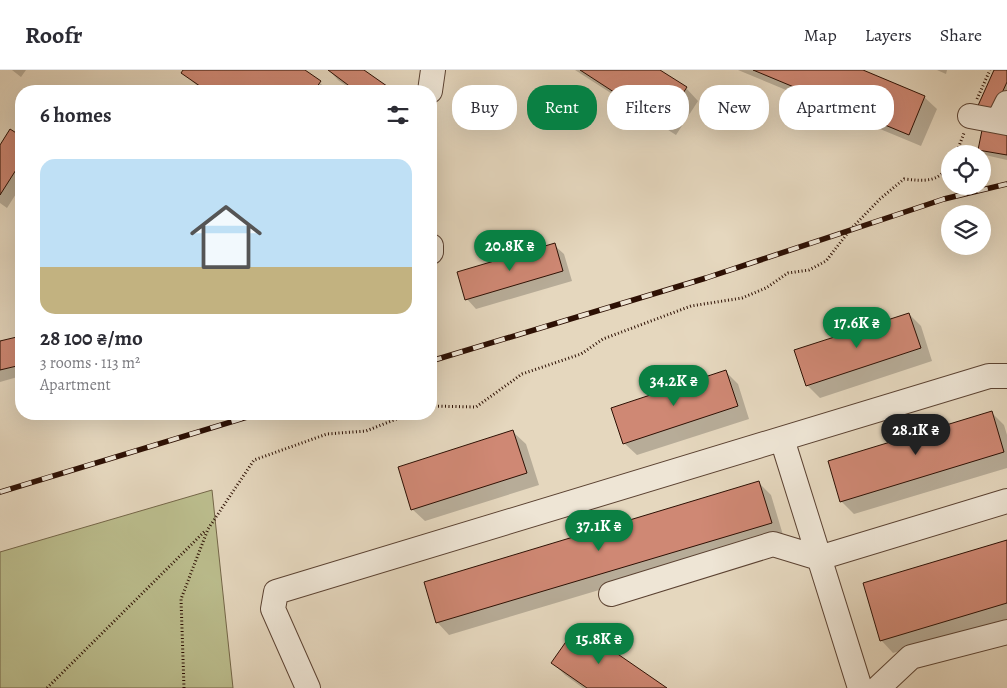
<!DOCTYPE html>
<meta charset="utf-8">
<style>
body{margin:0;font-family:Alegreya,serif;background:#f2f2f3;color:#2b2b33;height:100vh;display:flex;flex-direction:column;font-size:19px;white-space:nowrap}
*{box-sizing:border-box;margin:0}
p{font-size:16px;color:#7c7c81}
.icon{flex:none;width:28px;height:28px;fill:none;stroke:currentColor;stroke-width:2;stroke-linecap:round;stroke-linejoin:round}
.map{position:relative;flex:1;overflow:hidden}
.details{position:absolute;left:15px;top:15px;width:422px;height:335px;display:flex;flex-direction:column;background:#fff;border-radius:20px;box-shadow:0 5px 20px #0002}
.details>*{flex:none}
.guide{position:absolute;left:452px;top:15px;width:475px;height:45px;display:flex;gap:10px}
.fabs{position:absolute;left:941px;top:75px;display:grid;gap:10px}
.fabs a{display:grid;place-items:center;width:50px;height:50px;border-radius:50%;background:#fff;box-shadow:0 5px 20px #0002;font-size:25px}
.price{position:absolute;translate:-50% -42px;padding:0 11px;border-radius:18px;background:#0b8043;color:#fff;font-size:16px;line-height:32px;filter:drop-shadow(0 1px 2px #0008)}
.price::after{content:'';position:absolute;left:50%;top:30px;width:15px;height:11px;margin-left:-8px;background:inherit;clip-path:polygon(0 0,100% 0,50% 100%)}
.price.on{background:#222;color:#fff}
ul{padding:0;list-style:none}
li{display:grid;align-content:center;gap:10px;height:265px;padding:0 25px}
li+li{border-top:1px solid #e1e1e2}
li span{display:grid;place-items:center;height:155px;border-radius:15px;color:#555}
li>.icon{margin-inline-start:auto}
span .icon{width:90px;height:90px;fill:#fffc;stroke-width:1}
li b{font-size:21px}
h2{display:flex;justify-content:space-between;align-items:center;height:60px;padding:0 25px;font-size:21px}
.tag{padding:0 18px;border-radius:20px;background:#fff;box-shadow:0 5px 20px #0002;font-size:18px;line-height:45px}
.tag.on{background:#0b8043;color:#fff}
header{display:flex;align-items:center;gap:30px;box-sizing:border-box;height:70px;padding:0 25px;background:#fff;border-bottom:1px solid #e1e1e2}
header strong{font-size:24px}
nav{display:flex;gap:28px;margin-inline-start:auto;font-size:18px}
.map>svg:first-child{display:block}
</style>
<header>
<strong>Roofr</strong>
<nav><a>Map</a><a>Layers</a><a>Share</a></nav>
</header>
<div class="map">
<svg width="1007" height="618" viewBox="0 0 1007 618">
<rect width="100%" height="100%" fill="#e5d7be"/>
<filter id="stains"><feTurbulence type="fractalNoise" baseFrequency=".004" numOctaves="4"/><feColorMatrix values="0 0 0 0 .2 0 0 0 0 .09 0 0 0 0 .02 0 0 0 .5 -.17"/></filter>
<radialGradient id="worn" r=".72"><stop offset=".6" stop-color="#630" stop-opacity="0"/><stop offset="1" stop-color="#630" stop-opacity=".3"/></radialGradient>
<path fill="#bbbd8d" stroke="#746648" d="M 212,420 L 233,618 L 0,618 L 0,482 Z"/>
<path fill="#0003" d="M 12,0 L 26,0 L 21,7 Z
M 185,0 L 303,0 L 330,21 L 203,21 L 183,3 Z
M 329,0 L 362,0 L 392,21 L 353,21 L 338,10 Z
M 575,0 L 658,0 L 686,18 L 698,31 L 676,65 Z
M 738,0 L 860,0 L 924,27 L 937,39 L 921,76 Z
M 937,0 L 947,0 L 946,4 Z
M 996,0 L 1007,0 L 1007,42 Z
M 11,60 L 21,67 L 21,116 L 7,138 L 0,133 L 0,77 Z
M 1007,61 L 1007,90 L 985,85 L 979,79 Z
M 554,175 L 564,184 L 572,211 L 476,239 L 467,229 Z
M 909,244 L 921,256 L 932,291 L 820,328 L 807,315 Z
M 21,267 L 21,306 L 0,312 L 0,273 Z
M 726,302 L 738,314 L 749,349 L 637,385 L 624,373 Z
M 992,343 L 1004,355 L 1007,365 L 1007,398 L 854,444 L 841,431 Z
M 513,362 L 526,374 L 539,415 L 425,451 L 412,439 Z
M 759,413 L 771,425 L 783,465 L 449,565 L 437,552 Z
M 1007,471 L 1007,549 L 893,583 L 881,570 Z
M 553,593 L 665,618 L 583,618 L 565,605 Z"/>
<path fill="#cf8874" stroke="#2d1004" d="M 183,0 L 305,0 L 321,11 L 314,21 L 207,21 L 181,3 Z
M 328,0 L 364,0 L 394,21 L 356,21 Z
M 580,0 L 660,0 L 687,17 L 663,54 Z
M 753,0 L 863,0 L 925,26 L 909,65 Z
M 994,0 L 1007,0 L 1007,12 L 991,47 L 976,40 Z
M 983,55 L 1007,60 L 1007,85 L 978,80 Z
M 10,59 L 21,66 L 21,92 L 0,125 L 0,75 Z
M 555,173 L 563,201 L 465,230 L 457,202 Z
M 909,243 L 921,278 L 806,316 L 794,280 Z
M 21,266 L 21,295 L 0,300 L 0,271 Z
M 726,300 L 738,336 L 623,374 L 611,338 Z
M 992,341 L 1004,382 L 840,432 L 828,391 Z
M 513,360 L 527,403 L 411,440 L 398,397 Z
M 759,411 L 772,453 L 436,553 L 424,512 Z
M 1007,470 L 1007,533 L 880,571 L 863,513 Z
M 577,556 L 667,618 L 587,618 L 551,593 Z"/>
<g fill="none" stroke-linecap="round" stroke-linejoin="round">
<g stroke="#5b4232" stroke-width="26">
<path id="minor" d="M 430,21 L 433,0
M 970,46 L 1007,53
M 998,51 L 1007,33
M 431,176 L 431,182
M 782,369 L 860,618
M 611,524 L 773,474 L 819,488 L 1007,431
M 308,618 L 273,539 L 276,522 L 989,306 L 1007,306
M 878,618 L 911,587 L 1007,562"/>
</g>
<path stroke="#2d1004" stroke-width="3" stroke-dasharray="1 2.5" stroke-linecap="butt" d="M 977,29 L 990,0
M 956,84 L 964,63
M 431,336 L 476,337 L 522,304 L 581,284 L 603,269 L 691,236 L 742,228 L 766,218 L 788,203 L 809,200 L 826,191 L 850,160 L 880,129 L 904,109 C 925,111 938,113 950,94
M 47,618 L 205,461
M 184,618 L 181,529 L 208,459 L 254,390 L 327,364 L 366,361 L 409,344"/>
<use href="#minor" stroke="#eee5d5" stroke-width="24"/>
<g stroke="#2d1004" stroke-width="5.5">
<path id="rail" d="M 431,291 L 706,208 L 944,129 L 1007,114
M 0,422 L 257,344"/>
</g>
<use href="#rail" stroke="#eee5d5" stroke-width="4" stroke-dasharray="11" stroke-linecap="butt"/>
</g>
<rect width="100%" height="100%" filter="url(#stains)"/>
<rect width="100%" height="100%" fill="url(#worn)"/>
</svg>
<div class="fabs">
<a><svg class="icon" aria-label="locate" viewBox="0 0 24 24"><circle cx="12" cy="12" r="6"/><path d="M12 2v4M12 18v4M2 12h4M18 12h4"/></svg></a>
<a><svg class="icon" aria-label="layers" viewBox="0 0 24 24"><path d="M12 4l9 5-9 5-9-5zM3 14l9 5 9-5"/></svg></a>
</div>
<b class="price" style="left:510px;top:202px">20.8K ₴</b>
<b class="price" style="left:857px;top:279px">17.6K ₴</b>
<b class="price" style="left:674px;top:337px">34.2K ₴</b>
<b class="price on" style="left:916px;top:386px">28.1K ₴</b>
<b class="price" style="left:599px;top:482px">37.1K ₴</b>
<b class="price" style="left:599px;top:595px">15.8K ₴</b>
<div class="guide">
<a class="tag">Buy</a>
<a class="tag on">Rent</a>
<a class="tag">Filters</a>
<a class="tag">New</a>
<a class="tag">Apartment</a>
</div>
<section class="details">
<h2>6 homes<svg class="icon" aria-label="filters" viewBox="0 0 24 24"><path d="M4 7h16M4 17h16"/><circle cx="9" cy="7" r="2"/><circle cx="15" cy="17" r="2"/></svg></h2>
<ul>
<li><span style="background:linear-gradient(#bfe0f5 70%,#c2b280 0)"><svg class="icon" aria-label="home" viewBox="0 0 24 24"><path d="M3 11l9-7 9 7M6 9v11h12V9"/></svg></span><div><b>28 100 ₴/mo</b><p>3 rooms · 113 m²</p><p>Apartment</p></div></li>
</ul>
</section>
</div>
